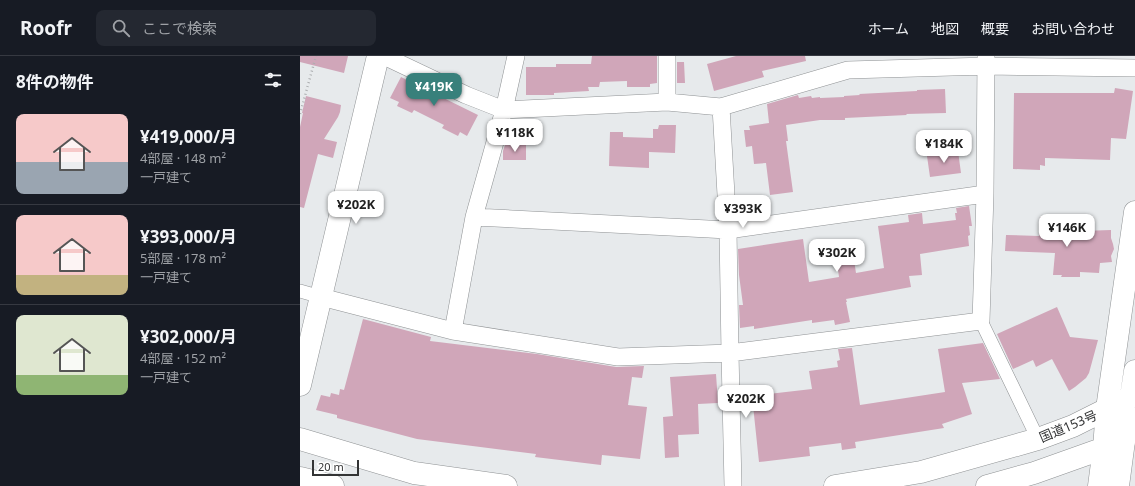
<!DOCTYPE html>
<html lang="ja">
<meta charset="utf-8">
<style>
body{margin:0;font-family:"Noto Sans","Noto Sans JP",sans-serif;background:#242831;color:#f1f3f6;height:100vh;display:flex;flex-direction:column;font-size:15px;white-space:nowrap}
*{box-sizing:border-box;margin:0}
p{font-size:13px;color:#9ea1a6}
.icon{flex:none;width:22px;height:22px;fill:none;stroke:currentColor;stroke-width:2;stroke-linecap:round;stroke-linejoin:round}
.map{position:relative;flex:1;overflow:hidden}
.side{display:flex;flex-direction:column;background:#171b24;width:300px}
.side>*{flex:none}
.scale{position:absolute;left:12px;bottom:10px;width:47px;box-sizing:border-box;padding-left:4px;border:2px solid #333435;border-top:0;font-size:11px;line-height:14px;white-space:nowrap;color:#333435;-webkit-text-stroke:3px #fff;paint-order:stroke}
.price{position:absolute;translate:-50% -34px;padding:0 9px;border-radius:8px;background:#fff;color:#222;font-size:13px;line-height:26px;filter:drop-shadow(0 1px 2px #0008)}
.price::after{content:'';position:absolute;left:50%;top:24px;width:12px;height:9px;margin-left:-6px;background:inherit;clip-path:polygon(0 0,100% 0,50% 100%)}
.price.on{background:#38807b;color:#fff}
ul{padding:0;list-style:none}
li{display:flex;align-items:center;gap:12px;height:100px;padding:0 16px}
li+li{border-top:1px solid #363941}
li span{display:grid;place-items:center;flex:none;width:112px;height:80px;border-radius:8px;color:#555}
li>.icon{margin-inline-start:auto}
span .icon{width:48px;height:48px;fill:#fffc;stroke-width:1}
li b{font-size:17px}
h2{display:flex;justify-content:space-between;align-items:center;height:48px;padding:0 16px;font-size:17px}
header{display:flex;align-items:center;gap:24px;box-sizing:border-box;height:56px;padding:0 20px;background:#171b24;border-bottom:1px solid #363941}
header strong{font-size:19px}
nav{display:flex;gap:22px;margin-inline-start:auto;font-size:14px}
.search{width:280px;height:36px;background:#242831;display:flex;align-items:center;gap:10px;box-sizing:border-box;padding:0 14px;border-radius:8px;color:#9ea1a6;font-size:15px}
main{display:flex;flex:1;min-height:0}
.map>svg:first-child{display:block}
</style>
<header>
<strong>Roofr</strong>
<div class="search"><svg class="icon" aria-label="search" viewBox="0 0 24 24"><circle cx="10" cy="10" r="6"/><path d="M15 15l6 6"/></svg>ここで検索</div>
<nav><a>ホーム</a><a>地図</a><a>概要</a><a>お問い合わせ</a></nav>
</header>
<main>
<section class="side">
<h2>8件の物件<svg class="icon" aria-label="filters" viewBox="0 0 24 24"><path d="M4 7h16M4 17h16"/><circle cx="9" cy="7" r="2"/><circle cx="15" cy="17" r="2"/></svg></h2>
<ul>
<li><span style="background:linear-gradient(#f6c9c9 60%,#9aa5b1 0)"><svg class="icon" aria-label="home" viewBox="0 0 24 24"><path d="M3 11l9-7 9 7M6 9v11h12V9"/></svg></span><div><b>¥419,000/月</b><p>4部屋 · 148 m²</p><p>一戸建て</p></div></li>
<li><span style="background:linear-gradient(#f6c9c9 75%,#c2b280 0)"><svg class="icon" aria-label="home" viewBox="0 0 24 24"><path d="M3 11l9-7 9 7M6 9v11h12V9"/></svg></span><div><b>¥393,000/月</b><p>5部屋 · 178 m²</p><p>一戸建て</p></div></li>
<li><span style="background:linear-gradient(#dfe7d0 75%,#8fb573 0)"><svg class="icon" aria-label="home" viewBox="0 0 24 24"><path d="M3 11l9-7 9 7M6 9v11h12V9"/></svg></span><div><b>¥302,000/月</b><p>4部屋 · 152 m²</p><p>一戸建て</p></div></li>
</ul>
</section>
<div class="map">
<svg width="835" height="430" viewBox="0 0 835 430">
<rect width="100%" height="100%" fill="#e7eaec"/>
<path fill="#d0a6b9" d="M 0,0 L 48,0 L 44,17 L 0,6 Z
M 292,0 L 357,0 L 357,27 L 350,28 L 350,31 L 327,31 L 327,25 L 300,26 L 299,31 L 288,31 L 289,35 L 254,37 L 254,39 L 226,39 L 226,11 L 256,11 L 256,8 L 291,8 Z
M 436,0 L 505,0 L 506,5 L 462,15 L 464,21 L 414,35 L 407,8 Z
M 377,6 L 384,6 L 385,27 L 377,27 Z
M 101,21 L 178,59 L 167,80 L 160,76 L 158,80 L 142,72 L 144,69 L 114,54 L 112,57 L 97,50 L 99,46 L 90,42 Z
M 815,32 L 833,35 L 826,83 L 811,82 L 810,104 L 745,102 L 745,110 L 740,109 L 740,114 L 713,113 L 714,37 L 814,37 Z
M 645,33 L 646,57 L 606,58 L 607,59 L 545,62 L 545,64 L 520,64 L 486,69 L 488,85 L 486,85 L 493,136 L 470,139 L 466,107 L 454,108 L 452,90 L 446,91 L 444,74 L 450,74 L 449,70 L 469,67 L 467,48 L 498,39 L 499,42 L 511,40 L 512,42 L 520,41 L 520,42 L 544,41 L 544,40 L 560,39 L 559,38 L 617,35 L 617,34 Z
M 6,40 L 41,49 L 40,56 L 38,61 L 24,83 L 37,86 L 33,102 L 18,98 L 4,152 L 0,151 L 0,71 L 3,57 L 2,57 Z
M 359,69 L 376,69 L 375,97 L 349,96 L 349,112 L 309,110 L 310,76 L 323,76 L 323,81 L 353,82 L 353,73 L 358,73 Z
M 205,89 L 226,89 L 226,104 L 203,104 L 203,95 Z
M 658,95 L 661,117 L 630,121 L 627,100 Z
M 669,150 L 672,170 L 669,170 L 670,179 L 668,180 L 669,190 L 620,198 L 622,219 L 609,220 L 611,231 L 546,243 L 547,246 L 546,246 L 550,266 L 535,269 L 534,264 L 512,267 L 512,264 L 454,273 L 454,270 L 440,272 L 439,249 L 443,249 L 439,219 L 438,193 L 503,183 L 509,226 L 539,221 L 535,191 L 538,190 L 537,186 L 551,184 L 556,217 L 584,212 L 578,170 L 609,166 L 608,159 L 622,157 L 623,168 L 656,164 L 655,157 L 657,157 L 656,152 Z
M 740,161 L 753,161 L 752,176 L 811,174 L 811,182 L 813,188 L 814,193 L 811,200 L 812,206 L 800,207 L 799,217 L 780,216 L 780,221 L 761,221 L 762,219 L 753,219 L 755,197 L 705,195 L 706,179 L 739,180 Z
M 757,251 L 770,281 L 798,284 L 789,317 L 786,322 L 775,331 L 769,335 L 752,303 L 736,311 L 733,304 L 713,313 L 697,278 Z
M 63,263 L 131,281 L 130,285 L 237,298 L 316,311 L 344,310 L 342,322 L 332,321 L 328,349 L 347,351 L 340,403 L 302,399 L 301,409 L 235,401 L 236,398 L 117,383 L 37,362 L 37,359 L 16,354 L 21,339 L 30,341 L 31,337 L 39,339 L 40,333 L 44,334 Z
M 683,287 L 700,323 L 662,327 L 672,358 L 642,368 L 644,372 L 555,386 L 556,392 L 542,394 L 541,387 L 509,391 L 510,400 L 459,406 L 452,340 L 512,333 L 509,315 L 538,311 L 537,305 L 540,304 L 538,293 L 552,292 L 560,349 L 645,336 L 638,293 Z
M 416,318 L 418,347 L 398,348 L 399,378 L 378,379 L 379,401 L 365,402 L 363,361 L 373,360 L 370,321 Z"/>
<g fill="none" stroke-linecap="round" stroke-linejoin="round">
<g stroke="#8f9294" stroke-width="14">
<path id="pedestrian" d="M 0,235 L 21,241
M 681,265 L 738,383"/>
</g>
<g stroke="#8f9294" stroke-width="18">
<path id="minor" d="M 84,0 L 166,39 L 204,54 L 367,46 L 421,51 L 548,14 L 687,10 L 835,12
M 367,0 L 367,46
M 421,51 L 428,174 L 430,297 L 433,430
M 685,138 L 686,0
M 21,241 L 153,275 L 318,301 L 430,297 L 681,265 L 685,138 L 428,174 L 174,161
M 153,275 L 174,161 L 204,54 L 216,0"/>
</g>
<g stroke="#8f9294" stroke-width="23">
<path id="tertiary" d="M 0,329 L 78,0"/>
</g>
<g stroke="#8f9294" stroke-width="23">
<path id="primary" d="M 799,430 L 804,392
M 818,430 L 824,385"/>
</g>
<g stroke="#8f9294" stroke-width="23">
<path id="trunk" d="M 0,383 L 114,417 L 206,430
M 804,392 L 807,353 L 835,156
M 0,422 L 33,430
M 535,430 L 621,416 L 738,383 L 773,370 L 831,341
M 687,430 L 734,417 L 824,385 L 835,315"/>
</g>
<path stroke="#acaeb0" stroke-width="2.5" stroke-dasharray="1 3" stroke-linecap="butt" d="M 0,58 L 16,0"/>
<use href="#pedestrian" stroke="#fff" stroke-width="13"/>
<use href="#minor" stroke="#fff" stroke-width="17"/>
<use href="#tertiary" stroke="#fff" stroke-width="22"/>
<use href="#primary" stroke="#fff" stroke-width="22"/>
<use href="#trunk" stroke="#fff" stroke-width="22"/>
</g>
<g text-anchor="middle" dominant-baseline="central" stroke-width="3" stroke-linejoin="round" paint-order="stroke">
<g font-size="13" fill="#333435" stroke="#fff">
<text transform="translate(768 370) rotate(-23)">国道153号</text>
</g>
</g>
</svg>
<div class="scale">20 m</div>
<b class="price on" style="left:134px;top:51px">¥419K</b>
<b class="price" style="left:215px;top:97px">¥118K</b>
<b class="price" style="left:644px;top:108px">¥184K</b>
<b class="price" style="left:56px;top:169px">¥202K</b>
<b class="price" style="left:443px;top:173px">¥393K</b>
<b class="price" style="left:767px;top:192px">¥146K</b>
<b class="price" style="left:537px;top:217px">¥302K</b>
<b class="price" style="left:446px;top:363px">¥202K</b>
</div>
</main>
